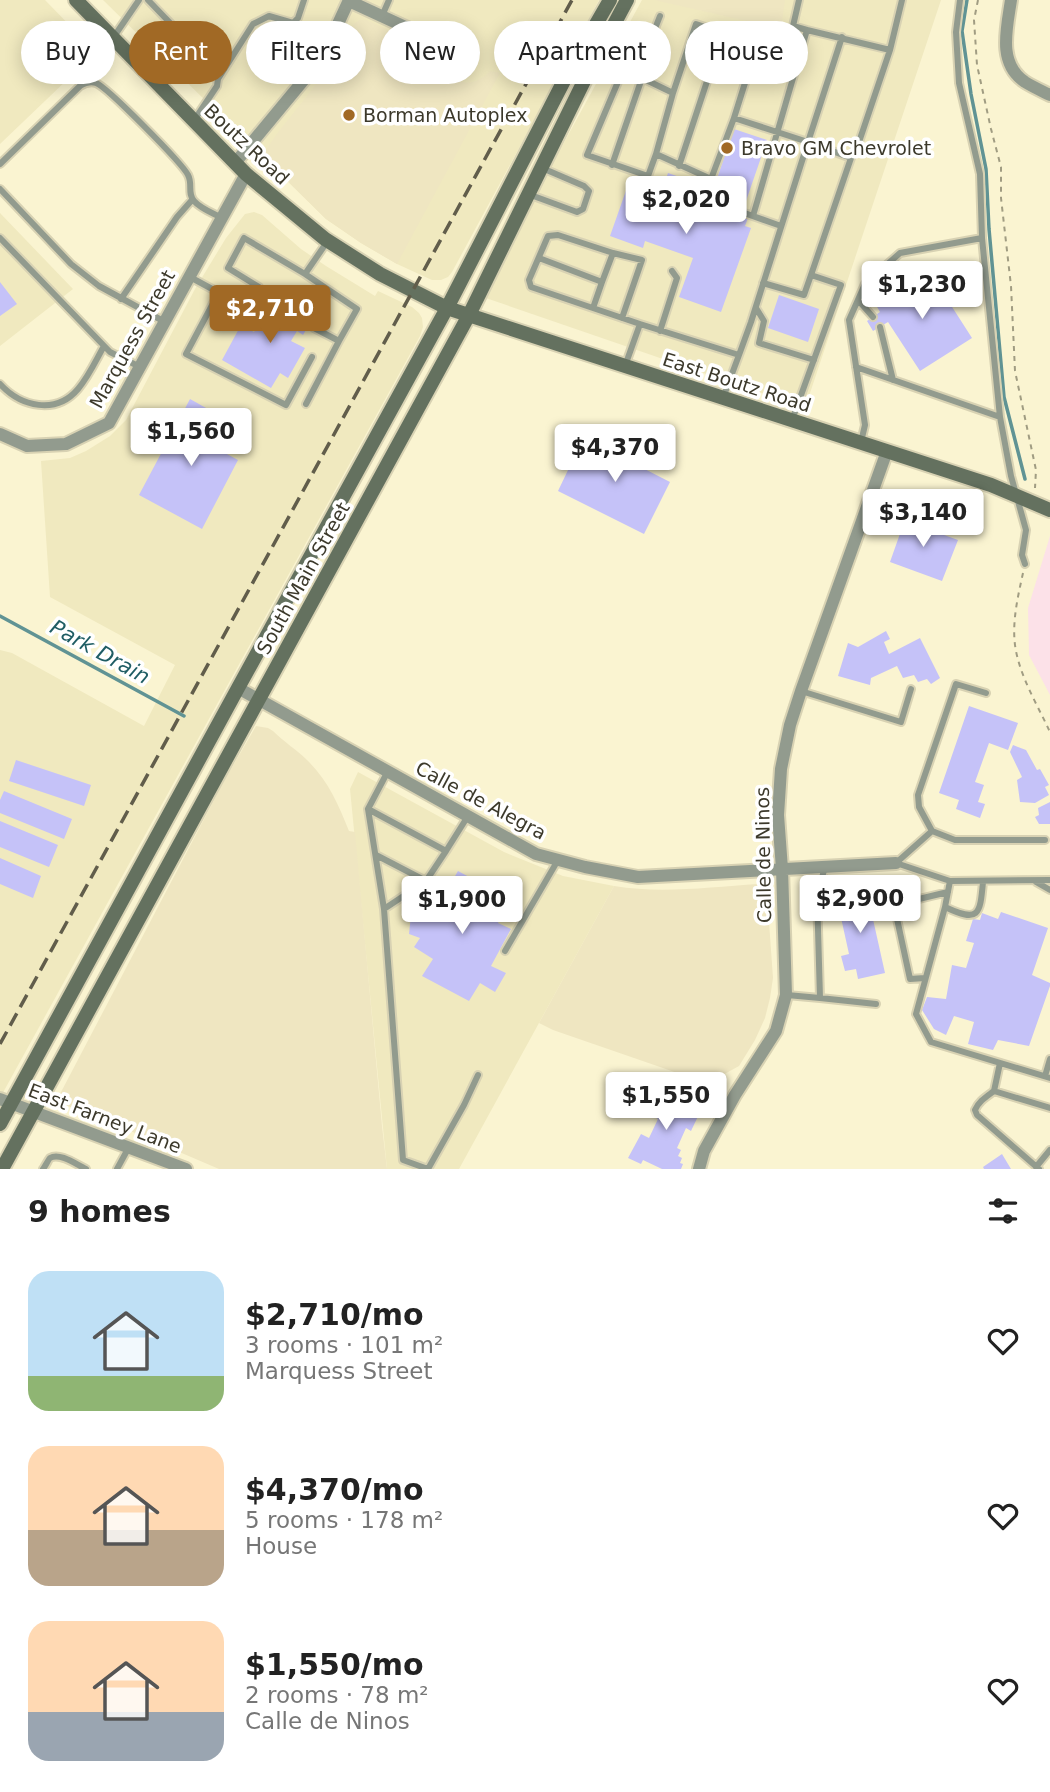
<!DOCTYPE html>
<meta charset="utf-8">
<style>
body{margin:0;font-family:"DejaVu Sans",sans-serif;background:#f6f6f6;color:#222;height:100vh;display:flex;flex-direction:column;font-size:26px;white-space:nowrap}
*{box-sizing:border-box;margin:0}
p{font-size:23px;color:#767676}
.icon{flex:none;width:38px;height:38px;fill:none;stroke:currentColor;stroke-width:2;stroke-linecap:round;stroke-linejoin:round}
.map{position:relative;height:1169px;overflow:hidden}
.panel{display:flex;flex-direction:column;background:#fff;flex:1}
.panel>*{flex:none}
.hud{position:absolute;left:21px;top:21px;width:1008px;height:63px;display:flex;gap:14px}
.price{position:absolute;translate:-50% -60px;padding:0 16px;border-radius:7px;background:#fff;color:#222;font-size:23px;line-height:46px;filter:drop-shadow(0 2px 4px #0008)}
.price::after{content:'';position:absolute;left:50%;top:42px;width:21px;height:16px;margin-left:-10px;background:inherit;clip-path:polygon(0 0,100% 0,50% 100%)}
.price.selected{background:#a16925;color:#fff}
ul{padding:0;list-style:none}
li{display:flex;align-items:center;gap:21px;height:175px;padding:0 28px}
li span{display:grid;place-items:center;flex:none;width:196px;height:140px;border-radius:21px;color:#555}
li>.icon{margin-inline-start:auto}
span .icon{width:84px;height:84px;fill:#fffc;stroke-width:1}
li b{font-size:30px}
h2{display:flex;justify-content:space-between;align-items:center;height:84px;padding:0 28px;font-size:30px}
.pill{padding:0 24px;border-radius:32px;background:#fff;box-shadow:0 4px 18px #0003;font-size:24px;line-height:63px}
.pill.selected{background:#a16925;color:#fff}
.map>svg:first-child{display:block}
</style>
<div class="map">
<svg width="1050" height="1169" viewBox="0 0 1050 1169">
<rect width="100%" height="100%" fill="#faf4d1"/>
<path fill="#f0e9bf" d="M 0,0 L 45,0 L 82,38 L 92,56 L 0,144 Z
M 103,0 L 599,0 L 452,272 L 448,277 L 441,280 L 432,280 L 397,264 L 361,243 L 326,219 Z
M 642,0 L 941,0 L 805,408 L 480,296 Z
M 254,212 L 262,215 L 301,249 L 326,266 L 375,296 L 378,291 L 412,307 L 419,313 L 422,318 L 423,327 L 420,336 L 0,1098 L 0,650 L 12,653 L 144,726 L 175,665 L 50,597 L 41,461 L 70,458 L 86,451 L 110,436 L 126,420 L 195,289 L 226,238 L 245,214 Z
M 0,213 L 73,289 L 0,346 Z
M 358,772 L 504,852 L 563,876 L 614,886 L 459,1169 L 387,1169 L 350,789 Z"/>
<path fill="#fce1e8" d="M 1050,536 L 1050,695 L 1029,655 L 1028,608 Z"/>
<path fill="#efe6c1" d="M 654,0 L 785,0 L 781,29 Z
M 360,20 L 367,20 L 440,54 C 443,59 444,65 447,70 C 457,88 478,85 490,71 L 500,73 L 397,264 L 361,243 L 326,219 L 262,156 C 284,120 315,91 336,55 C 343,43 348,25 360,20 Z
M 256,726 L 268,728 L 273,731 C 284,742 297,750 307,760 C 328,780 339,806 349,831 L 355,832 L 382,1126 L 387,1169 L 219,1169 L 121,1127 L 58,1102 L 60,1094 L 224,781 Z
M 758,884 L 762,884 L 767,894 L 773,978 L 770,998 L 765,1018 L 755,1040 L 739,1066 L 719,1077 L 715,1086 L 553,1030 L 539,1023 L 614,886 C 661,894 711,887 758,884 Z"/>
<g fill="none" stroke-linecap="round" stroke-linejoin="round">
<path stroke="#609394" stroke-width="3.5" d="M 967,0 L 962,31 L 971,94 L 986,169 L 989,229 L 1004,397 L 1025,479
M 0,616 L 184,716"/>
</g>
<path fill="#c5c2f8" d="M 734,129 L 767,140 L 745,204 L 712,193 Z
M 668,173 L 694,182 L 684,209 L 695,213 L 699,201 L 748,218 L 745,226 L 751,228 L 721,312 L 679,297 L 693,258 L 645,241 L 643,248 L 610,236 L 629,182 L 661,193 Z
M 929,271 L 972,338 L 920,371 L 888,322 L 873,331 L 867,321 L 880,312 L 876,305 Z
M 0,282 L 17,304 L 0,316 Z
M 779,295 L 819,309 L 808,342 L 768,328 Z
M 280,296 L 315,315 L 303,335 L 297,331 L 291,341 L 305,348 L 288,378 L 280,373 L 271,388 L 222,360 L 241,325 L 254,332 L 258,326 L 269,332 L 275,321 L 268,317 Z
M 190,399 L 224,418 L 210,445 L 238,460 L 202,529 L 139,495 Z
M 605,430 L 634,446 L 627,460 L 670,482 L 644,534 L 558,491 L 579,447 L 597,458 L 602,448 L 597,446 Z
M 908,511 L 923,516 L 919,526 L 958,540 L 942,581 L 890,562 Z
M 886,631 L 890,639 L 884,642 L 889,654 L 920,638 L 940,678 L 931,684 L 927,679 L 918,682 L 914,675 L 903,678 L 897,666 L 871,678 L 870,685 L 838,676 L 848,643 L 858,647 Z
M 969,706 L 1018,723 L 1008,750 L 989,743 L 975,782 L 984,785 L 978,802 L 985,804 L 980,818 L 956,809 L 959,800 L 939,793 Z
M 1013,745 L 1026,750 L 1037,770 L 1040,769 L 1049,785 L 1045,787 L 1049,795 L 1035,803 L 1020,802 L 1017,780 L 1022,777 L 1010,752 Z
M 16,760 L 91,785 L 84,806 L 9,781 Z
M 4,791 L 72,819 L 64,839 L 0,813 L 0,800 Z
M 1050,802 L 1050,824 L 1039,824 L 1035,817 L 1039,815 L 1038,808 Z
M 0,821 L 58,845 L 49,867 L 0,847 Z
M 0,858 L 41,876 L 33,898 L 0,884 Z
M 458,871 L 510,899 L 498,923 L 511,929 L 491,966 L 506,973 L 495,992 L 480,983 L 469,1001 L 422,976 L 433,959 L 414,947 L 420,938 L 409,934 L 412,905 L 423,911 L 434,893 L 442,898 Z
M 866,888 L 885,973 L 858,979 L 856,969 L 845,971 L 841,956 L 849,954 L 836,895 Z
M 1001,912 L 1048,928 L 1032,975 L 1050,983 L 1050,986 L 1029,1046 L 998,1040 L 993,1050 L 968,1044 L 974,1022 L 954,1016 L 946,1035 L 934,1029 L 922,1010 L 927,997 L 946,999 L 952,965 L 966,968 L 974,943 L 966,941 L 973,919 L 980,920 L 982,913 L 998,919 Z
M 660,1087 L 670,1092 L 668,1095 L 691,1105 L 692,1103 L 702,1108 L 691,1131 L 686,1128 L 677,1148 L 681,1150 L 678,1156 L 682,1158 L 680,1163 L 683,1164 L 681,1169 L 662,1169 L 643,1160 L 641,1164 L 628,1158 L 641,1134 L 649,1138 L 658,1119 L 652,1116 L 655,1110 L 651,1108 Z
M 1002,1154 L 1011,1169 L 984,1169 L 983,1167 Z"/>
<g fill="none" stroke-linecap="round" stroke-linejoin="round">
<g stroke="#d8d2b3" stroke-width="10">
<path id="lane" d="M 148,0 L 200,54 L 218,79 L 217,86 L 195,119
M 960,0 L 956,32 L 959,83 L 980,174 L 982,238 L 1000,417 L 1011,476 L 1026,530 L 1022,555 L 1025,564
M 382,16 L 389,0
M 807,30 L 890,50
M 842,37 L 808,142 L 851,158
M 113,38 L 139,0
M 597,60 L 642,78 L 673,93 L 656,154 L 711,179 L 734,118 L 808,142 L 751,322 L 739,355
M 623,70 L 587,155 L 648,176 L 656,154
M 218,79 L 253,24 L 269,16 L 293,23 L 298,18 L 304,0
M 673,93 L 696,24 L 723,33 L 679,166
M 734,118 L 760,35
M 0,164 L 80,86 C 85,83 90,81 96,83 C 107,87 182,163 188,175 C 193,184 187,193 194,201 C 201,209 213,213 222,218
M 612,165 L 642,78 L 640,66 L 660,16
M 711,179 L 705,199 L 781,226
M 0,189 L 71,264 L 99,286 L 165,322
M 528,194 L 577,212 L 583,209 L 589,191 L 584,186 L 542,168
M 753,216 L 807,30 L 793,26 L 799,0
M 0,238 L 110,352 L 140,367
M 539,258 L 602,282 L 593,308
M 305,274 L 357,309 L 339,341 L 314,328
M 190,277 L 247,308 L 259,287 L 228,268 L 244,238 L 305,274 L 327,242
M 602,282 L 613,253
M 763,283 L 804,295 L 811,275
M 219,292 L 186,354 L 286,405 L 312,357
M 121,299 L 177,217 L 192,200
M 858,300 L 873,317
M 756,308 L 764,321 L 759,343 L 814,360
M 622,318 L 642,260 L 613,253 L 558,235 L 548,236 L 529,280 L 531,287 L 640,324 L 625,366
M 640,324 L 739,355 L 723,398
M 880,327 L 893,380
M 660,331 L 677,278 L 672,271
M 856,367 L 1000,417
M 0,384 C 21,407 56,415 78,389 C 89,376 96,360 104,346
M 306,404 L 339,341
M 792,420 L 841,285 L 811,275 L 851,158 L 860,139 L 890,50 L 902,0
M 861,442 L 865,425 L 849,320 L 865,284 L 900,253 L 982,238
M 801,691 L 901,722 L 911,689
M 388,771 L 368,809 L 446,851 L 468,816
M 368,809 L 384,909
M 932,831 L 919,807 L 918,795 L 956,684 L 986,693
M 446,851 L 426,881 L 384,909 L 403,1160 L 428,1169 L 464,1105 L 478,1075
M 376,855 L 426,881
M 896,863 L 932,831 L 955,840 L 1045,840
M 896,863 L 950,881 L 1050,880
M 950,881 L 945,907 L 916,1014 L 931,1042 L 1050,1078
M 1036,882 L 1050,890
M 945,907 C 979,923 980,915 983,882
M 505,951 L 558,860
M 925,978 L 910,979 L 894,905 L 948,892
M 787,995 L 820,998 L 817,895 L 825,867
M 820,998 L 876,1004
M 1000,1063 L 994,1091 L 1050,1108
M 1045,1076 L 1050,1059
M 994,1091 C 986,1097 979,1101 975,1110 L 977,1115 L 1039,1169
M 1036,1167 L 1050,1150
M 43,1169 C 45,1167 48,1160 50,1158 C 60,1152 77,1165 86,1169
M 117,1169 L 129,1147"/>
</g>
<g stroke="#d8d2b3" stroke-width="16">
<path id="street" d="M 1011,0 C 1007,28 997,63 1025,82 C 1033,87 1042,91 1050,95
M 349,1 L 468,56
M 235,163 L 312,70 L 332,37 L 349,0
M 0,434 L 27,446 L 66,444 L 109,423 L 246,174
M 238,688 L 536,854 L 585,867 L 638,877 L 896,863
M 0,1099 L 186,1169
M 699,1169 L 704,1151 L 735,1095 L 776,1031 L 786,995 L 782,869 L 778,815 L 781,769 L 790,725 L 801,691 L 887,451"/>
</g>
<g stroke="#d8d2b3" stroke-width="18">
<path id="secondary" d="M 76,0 L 246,174 L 325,239 L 380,274 L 447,308 L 991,485 L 1050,510
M 0,1124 L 238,688 L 447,308 L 570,69 L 610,0
M 2,1169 L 469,315 L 586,77 L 627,0"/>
</g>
<path stroke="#a09c82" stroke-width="2" stroke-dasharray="5 5" stroke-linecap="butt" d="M 978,0 L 974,20 L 977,65 L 991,129 L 1001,167 L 1001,198 L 1011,286 L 1015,371 L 1036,470 L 1035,488
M 1023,573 C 1018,596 1012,621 1015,645 C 1019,675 1037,704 1050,732"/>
<use href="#lane" stroke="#929b8e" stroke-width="6"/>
<use href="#street" stroke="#929b8e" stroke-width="12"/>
<use href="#secondary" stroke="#64715f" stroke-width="14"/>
<path stroke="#615d4b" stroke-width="3.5" stroke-dasharray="14 7" stroke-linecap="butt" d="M 0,1044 L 572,0"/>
</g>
<g fill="#a16925" stroke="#fff" stroke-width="2.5">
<circle cx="349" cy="115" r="7"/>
<circle cx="727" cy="148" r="7"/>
</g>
<g text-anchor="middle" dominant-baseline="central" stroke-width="7" stroke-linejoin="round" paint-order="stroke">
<g font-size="19" fill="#3c392b" stroke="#fff" text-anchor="start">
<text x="363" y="115">Borman Autoplex</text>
<text x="741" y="148">Bravo GM Chevrolet</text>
</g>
<g font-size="19" fill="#3c392b" stroke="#fff">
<text transform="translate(247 144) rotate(43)">Boutz Road</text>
<text transform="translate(132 339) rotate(-61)">Marquess Street</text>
<text transform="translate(737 382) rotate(18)">East Boutz Road</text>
<text transform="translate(303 578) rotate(-61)">South Main Street</text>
<text transform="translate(481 800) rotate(28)">Calle de Alegra</text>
<text transform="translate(763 855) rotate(-91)">Calle de Ninos</text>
<text transform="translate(105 1118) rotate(21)">East Farney Lane</text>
</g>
<g font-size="21" font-style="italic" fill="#1f5d64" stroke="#fff">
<text transform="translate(100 652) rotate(29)">Park Drain</text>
</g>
</g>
</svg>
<b class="price" style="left:686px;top:236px">$2,020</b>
<b class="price" style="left:922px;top:321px">$1,230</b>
<b class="price selected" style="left:270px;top:345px">$2,710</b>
<b class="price" style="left:191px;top:468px">$1,560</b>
<b class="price" style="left:615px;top:484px">$4,370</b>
<b class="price" style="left:923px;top:549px">$3,140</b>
<b class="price" style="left:860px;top:935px">$2,900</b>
<b class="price" style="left:462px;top:936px">$1,900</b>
<b class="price" style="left:666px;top:1132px">$1,550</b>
<div class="hud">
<a class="pill">Buy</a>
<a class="pill selected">Rent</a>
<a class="pill">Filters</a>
<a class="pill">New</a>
<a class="pill">Apartment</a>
<a class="pill">House</a>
</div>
</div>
<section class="panel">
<h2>9 homes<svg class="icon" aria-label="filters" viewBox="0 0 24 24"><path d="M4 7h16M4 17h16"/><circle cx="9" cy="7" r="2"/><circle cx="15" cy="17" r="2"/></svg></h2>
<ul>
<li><span style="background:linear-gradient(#bfe0f5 75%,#8fb573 0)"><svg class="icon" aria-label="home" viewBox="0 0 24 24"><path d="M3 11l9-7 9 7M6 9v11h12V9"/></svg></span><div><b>$2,710/mo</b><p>3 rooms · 101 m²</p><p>Marquess Street</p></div><svg class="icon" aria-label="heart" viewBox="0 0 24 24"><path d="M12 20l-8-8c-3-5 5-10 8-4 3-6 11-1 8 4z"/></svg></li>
<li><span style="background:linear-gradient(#ffd9b3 60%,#b9a48a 0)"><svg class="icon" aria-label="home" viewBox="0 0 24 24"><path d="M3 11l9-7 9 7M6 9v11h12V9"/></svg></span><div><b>$4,370/mo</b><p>5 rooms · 178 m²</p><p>House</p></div><svg class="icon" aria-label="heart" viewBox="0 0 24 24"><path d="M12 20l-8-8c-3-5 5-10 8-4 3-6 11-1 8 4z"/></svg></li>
<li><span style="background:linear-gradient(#ffd9b3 65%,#9aa5b1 0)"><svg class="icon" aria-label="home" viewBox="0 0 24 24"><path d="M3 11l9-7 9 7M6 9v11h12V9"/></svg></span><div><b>$1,550/mo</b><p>2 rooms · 78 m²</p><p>Calle de Ninos</p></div><svg class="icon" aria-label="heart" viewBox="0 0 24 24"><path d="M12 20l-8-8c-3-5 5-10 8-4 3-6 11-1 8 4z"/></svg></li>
</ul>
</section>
